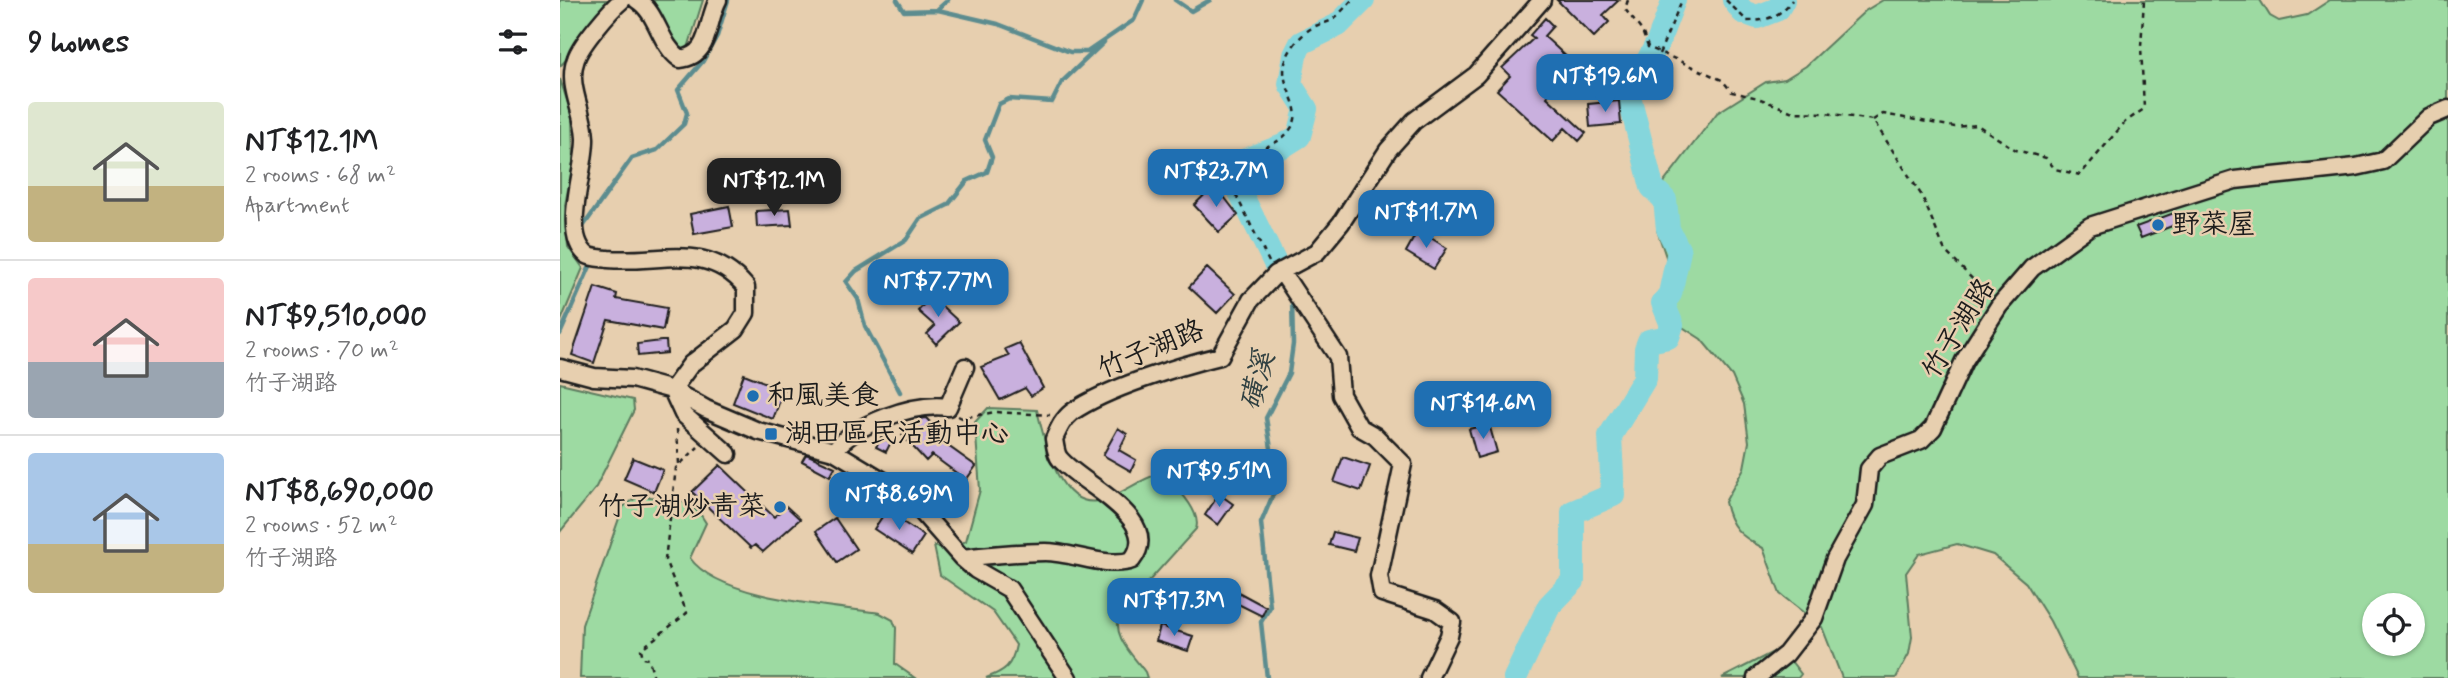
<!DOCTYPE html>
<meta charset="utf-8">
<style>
body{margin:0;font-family:Mynerve,"LXGW WenKai TC",sans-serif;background:#f6f6f6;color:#202124;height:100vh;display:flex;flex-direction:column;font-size:26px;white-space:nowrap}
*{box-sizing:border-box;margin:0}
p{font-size:23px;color:#757577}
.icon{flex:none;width:38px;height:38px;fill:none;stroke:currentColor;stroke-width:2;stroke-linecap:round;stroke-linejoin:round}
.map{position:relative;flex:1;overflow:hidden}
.details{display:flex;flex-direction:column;background:#fff;width:560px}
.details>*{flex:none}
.fabs{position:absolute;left:1802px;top:593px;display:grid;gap:14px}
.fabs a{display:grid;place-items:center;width:63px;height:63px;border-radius:50%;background:#fff;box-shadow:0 2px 5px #0004;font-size:35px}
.price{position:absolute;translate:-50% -60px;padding:0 16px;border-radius:14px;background:#1f6fb2;color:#fff;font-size:23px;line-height:46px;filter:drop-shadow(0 2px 4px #0008)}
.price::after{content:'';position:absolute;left:50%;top:42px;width:21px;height:16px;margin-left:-10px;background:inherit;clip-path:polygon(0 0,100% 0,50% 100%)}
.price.active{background:#222;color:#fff}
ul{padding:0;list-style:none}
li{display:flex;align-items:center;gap:21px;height:175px;padding:0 28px}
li+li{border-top:2px solid #e0e0e0}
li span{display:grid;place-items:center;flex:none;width:196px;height:140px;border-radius:7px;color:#555}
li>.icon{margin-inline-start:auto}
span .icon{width:84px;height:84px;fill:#fffc;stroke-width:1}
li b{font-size:30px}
h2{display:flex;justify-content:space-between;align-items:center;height:84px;padding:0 28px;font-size:30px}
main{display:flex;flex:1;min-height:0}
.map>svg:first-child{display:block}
</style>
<main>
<section class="details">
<h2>9 homes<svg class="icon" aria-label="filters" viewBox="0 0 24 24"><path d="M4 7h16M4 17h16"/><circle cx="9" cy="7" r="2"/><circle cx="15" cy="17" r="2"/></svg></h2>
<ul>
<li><span style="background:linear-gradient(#dfe7d0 60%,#c2b280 0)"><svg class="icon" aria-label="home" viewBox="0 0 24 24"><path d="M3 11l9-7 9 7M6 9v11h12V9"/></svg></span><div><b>NT$12.1M</b><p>2 rooms · 68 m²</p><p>Apartment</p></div></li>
<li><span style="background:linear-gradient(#f6c9c9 60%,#9aa5b1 0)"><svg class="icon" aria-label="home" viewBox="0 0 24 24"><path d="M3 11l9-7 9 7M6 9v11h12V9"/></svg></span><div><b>NT$9,510,000</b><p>2 rooms · 70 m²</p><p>竹子湖路</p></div></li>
<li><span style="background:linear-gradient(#a9c7e8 65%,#c2b280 0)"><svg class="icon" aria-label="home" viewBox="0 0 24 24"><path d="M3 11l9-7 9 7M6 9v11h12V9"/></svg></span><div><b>NT$8,690,000</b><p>2 rooms · 52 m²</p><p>竹子湖路</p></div></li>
</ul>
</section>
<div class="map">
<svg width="1888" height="678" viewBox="0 0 1888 678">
<rect width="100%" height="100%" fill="#e7cfaf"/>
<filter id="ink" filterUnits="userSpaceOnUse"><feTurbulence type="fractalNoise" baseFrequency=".0143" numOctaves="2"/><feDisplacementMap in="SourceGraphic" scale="14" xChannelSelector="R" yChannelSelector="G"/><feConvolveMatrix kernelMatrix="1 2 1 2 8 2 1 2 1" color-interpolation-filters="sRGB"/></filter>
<g filter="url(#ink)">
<path fill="#9ddaa2" stroke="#5c7b5f" stroke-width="2" fill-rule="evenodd" d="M 0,0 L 50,0 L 17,49 L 0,66 Z
M 93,0 L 143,0 L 128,48 L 122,50 L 116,47 Z
M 1323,0 L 1700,0 L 1710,16 L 1719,21 L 1747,15 L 1770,0 L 1888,0 L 1888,678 L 1518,678 L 1490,621 L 1466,583 L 1433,555 L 1397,544 L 1359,554 L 1346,573 L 1352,637 L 1349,654 L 1336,678 L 1282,678 L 1262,627 L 1220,594 L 1203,548 C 1180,536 1170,527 1165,502 L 1184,468 L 1189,442 L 1184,404 L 1172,376 L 1141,339 L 1121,326 L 1110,310 L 1106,257 L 1097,230 L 1097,203 L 1105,181 L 1157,113 L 1206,82 L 1225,79 L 1246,66 L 1305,11 ZM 1815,606 L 1853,606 L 1853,644 L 1815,644 Z
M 0,79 L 12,116 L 13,163 L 5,205 L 8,247 L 23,268 L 0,323 Z
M 0,383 L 73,400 L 74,410 L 35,489 L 0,532 Z
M 428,408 L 477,410 C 484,437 497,508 538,501 C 556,498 578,480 598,474 C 613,480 642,512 636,529 L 560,613 C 551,636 572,654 585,672 L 587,678 L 426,678 C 445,671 452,666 456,645 L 433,612 L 380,575 L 374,546 L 387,550 L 406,541 L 420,490 L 415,422 Z
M 79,496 C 106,499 132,496 146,523 L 130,558 C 159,599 271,606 320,613 L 333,620 L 336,628 L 335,664 L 355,678 L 20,678 L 22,625 L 63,507 Z
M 1221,648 L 1241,674 L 1238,678 L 1162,678 Z"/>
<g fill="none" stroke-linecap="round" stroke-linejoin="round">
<path stroke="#5b8c8f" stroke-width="4.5" d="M 337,0 L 344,11 L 378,10 L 438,24 L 510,52 L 527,52 L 574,20 L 583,0
M 615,0 L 631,11 L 650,0
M 378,9 L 388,0
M 22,228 L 72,158 L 97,150 L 124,124 L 127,113 L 118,90 L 143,61 L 157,36 L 168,0
M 0,334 L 31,264
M 340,392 L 305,326 L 298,299 L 286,282 L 296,271 L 346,240 L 360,219 L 388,205 L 407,181 L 427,172 L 432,157 L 425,140 L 439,104 L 449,99 L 492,102 L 502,82 L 544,42
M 707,678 L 701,622 L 710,607 L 701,523 L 717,485 L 706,418 L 729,373 L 733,344 L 732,298"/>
<path stroke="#85d6dc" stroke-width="24" d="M 1174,0 L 1183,12 L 1197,17 L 1218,9 L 1223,0
M 715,263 L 680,192 L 681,162 L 723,146 L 739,136 L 746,109 L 730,84 L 735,55 L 741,43 L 778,25 L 803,0
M 955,678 L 989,606 L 1013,581 L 1013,512 L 1053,495 L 1050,436 L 1085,378 L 1086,349 L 1089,341 L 1108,337 L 1112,325 L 1103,303 L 1110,294 L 1119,251 L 1108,229 L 1105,200 L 1092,187 L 1069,96 L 1098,42 L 1114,0"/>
</g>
<path fill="#c9b0de" stroke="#1c1c1c" stroke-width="2" d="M 997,0 L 1059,0 L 1043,15 L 1049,22 L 1034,37 Z
M 985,18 L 993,26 L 984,36 L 1012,62 L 987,97 L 1026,133 L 1019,141 L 1005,128 L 993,141 L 937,90 L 950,76 L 942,68 L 974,38 L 970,35 Z
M 1059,101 L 1061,124 L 1030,127 L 1028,104 Z
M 655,185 L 678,215 L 659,232 L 634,205 Z
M 169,206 L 173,227 L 134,234 L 130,214 Z
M 230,209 L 232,225 L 197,227 L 196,211 Z
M 1614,213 L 1620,223 L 1581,238 L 1576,227 Z
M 858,230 L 887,248 L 874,269 L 846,252 Z
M 647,268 L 675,294 L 657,313 L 629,287 Z
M 35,287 L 57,294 L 56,299 L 107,308 L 103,330 L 48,320 L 34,363 L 12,355 Z
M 371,296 L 399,322 L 376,344 L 367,334 L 375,326 L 358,311 Z
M 101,341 L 106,341 L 107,353 L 78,356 L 77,344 Z
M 459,343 L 483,388 L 471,396 L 465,388 L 440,400 L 421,367 L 449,356 L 445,349 Z
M 184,374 L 224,390 L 213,419 L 173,403 Z
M 366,418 L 387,440 L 384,443 L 416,466 L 406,480 L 372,455 L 366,461 L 342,435 L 359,419 Z
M 929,424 L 937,452 L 917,458 L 909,429 Z
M 558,428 L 567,434 L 559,450 L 576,460 L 571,471 L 543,455 Z
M 321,437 L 331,442 L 326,452 L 316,447 Z
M 246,454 L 275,467 L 270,476 L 242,461 Z
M 783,457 L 810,466 L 801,491 L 774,482 Z
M 73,458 L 103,470 L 94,492 L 64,479 Z
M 160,465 L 214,517 L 226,506 L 240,519 L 203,552 L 195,545 L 191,548 L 132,492 Z
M 659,494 L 673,504 L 658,525 L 645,515 Z
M 326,511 L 364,536 L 352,554 L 314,529 Z
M 275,518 L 296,549 L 277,562 L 256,531 Z
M 773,532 L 798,538 L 794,551 L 769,545 Z
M 580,585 L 597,602 L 586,614 L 568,598 Z
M 667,586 L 706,607 L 702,616 L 662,596 Z
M 600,626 L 633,636 L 628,651 L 596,641 Z"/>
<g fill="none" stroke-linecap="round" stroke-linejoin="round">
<g stroke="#1c1c1c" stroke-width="21">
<path id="minor" d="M 62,0 C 50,10 21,44 16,59 C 6,85 24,112 25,138 C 26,170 0,233 27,255 C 32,258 41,258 48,259 C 100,264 146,240 186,287 L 186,313 L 176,329 L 131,364 L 112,390
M 77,0 C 98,13 99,44 120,59 C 151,56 146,22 158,0
M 721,271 L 778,357 L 781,395 L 799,427 L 815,436 L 843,464 L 819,576 L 822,593 L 875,610 L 892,622 L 889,636 L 869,678
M 0,368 L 34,377 L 72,379 L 112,390 L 146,409 L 198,431 L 274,451 L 347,495 L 402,558 L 416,570 L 449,589 L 508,678
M 112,390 L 123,414 L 168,454
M 274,451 C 294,424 355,402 388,407 L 405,367
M 402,558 C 429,555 458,552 485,552 C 512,552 549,569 572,560 C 604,519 522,485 500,459 C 496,455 495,445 494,439 C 499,428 503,419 512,412 C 547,388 619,366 660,356 L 691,300 L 716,274 L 757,252 L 781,223 L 828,150 L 854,121 L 916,75 L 982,0
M 1196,678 L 1226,654 L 1254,618 L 1275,559 L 1305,505 L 1309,469 L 1320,456 L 1361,440 L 1373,428 L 1404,361 L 1439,306 L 1472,268 L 1530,226 L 1675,180 L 1796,167 L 1823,161 L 1869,117 L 1888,109"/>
</g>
<path stroke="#1c1c1c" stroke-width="2.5" stroke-dasharray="5 5" stroke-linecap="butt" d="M 1068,0 L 1065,9 L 1082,31 L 1088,47 L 1162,80 L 1172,92 L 1198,98 L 1233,112 L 1266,113 L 1313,120 L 1362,196 L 1385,251 L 1429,296
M 1166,0 L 1187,21 C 1206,21 1220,17 1232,0
M 1099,54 L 1122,0
M 1313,120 L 1323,114 L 1395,127 L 1417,125 L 1456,150 L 1486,158 L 1495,169 L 1520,175 L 1565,122 L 1584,109 L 1581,46 L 1584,0
M 709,262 L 676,195 L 678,159 C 691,152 711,147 722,138 C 757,109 711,89 728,55 C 733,44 746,29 758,25 C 763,23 768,23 773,19 C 780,14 786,6 792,0
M 398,416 L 402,418 L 435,412 L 490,415
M 117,429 L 119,464
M 94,678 L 89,659 L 83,658 L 81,649 L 127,613 L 105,560 L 116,468 L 138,447"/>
<use href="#minor" stroke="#e7cfaf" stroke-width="16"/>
</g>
</g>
<g fill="#1f6fb2" stroke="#e7cfaf" stroke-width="2.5">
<circle cx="1598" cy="225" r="7"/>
<circle cx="193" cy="396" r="7"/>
<rect x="204" y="427" width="14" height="14" rx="3.5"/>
<circle cx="220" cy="507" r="7"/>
</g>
<g text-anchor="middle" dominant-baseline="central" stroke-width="5" stroke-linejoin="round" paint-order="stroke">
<g font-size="28" fill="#1c1c1c" stroke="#e7cfaf" text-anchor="start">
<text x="1612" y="225">野菜屋</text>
<text x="207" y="396">和風美食</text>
<text x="225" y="434">湖田區民活動中心</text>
<text x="206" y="507" text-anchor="end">竹子湖炒青菜</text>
</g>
<g font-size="28" fill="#1c1c1c" stroke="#e7cfaf">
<text transform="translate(1399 329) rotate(-58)">竹子湖路</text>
<text transform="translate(591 350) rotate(-22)">竹子湖路</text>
</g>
<g font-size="30" font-style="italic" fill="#314142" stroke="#e7cfaf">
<text transform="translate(698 381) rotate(-75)">磺溪</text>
</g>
</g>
</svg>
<div class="fabs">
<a><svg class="icon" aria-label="locate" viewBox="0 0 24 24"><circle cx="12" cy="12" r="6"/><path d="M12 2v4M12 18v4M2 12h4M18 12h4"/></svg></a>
</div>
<b class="price" style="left:1045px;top:114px">NT$19.6M</b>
<b class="price" style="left:656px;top:209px">NT$23.7M</b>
<b class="price active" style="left:214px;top:218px">NT$12.1M</b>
<b class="price" style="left:866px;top:250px">NT$11.7M</b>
<b class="price" style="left:378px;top:319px">NT$7.77M</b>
<b class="price" style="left:923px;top:441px">NT$14.6M</b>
<b class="price" style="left:659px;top:509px">NT$9.51M</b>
<b class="price" style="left:339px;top:532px">NT$8.69M</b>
<b class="price" style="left:614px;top:638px">NT$17.3M</b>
</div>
</main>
